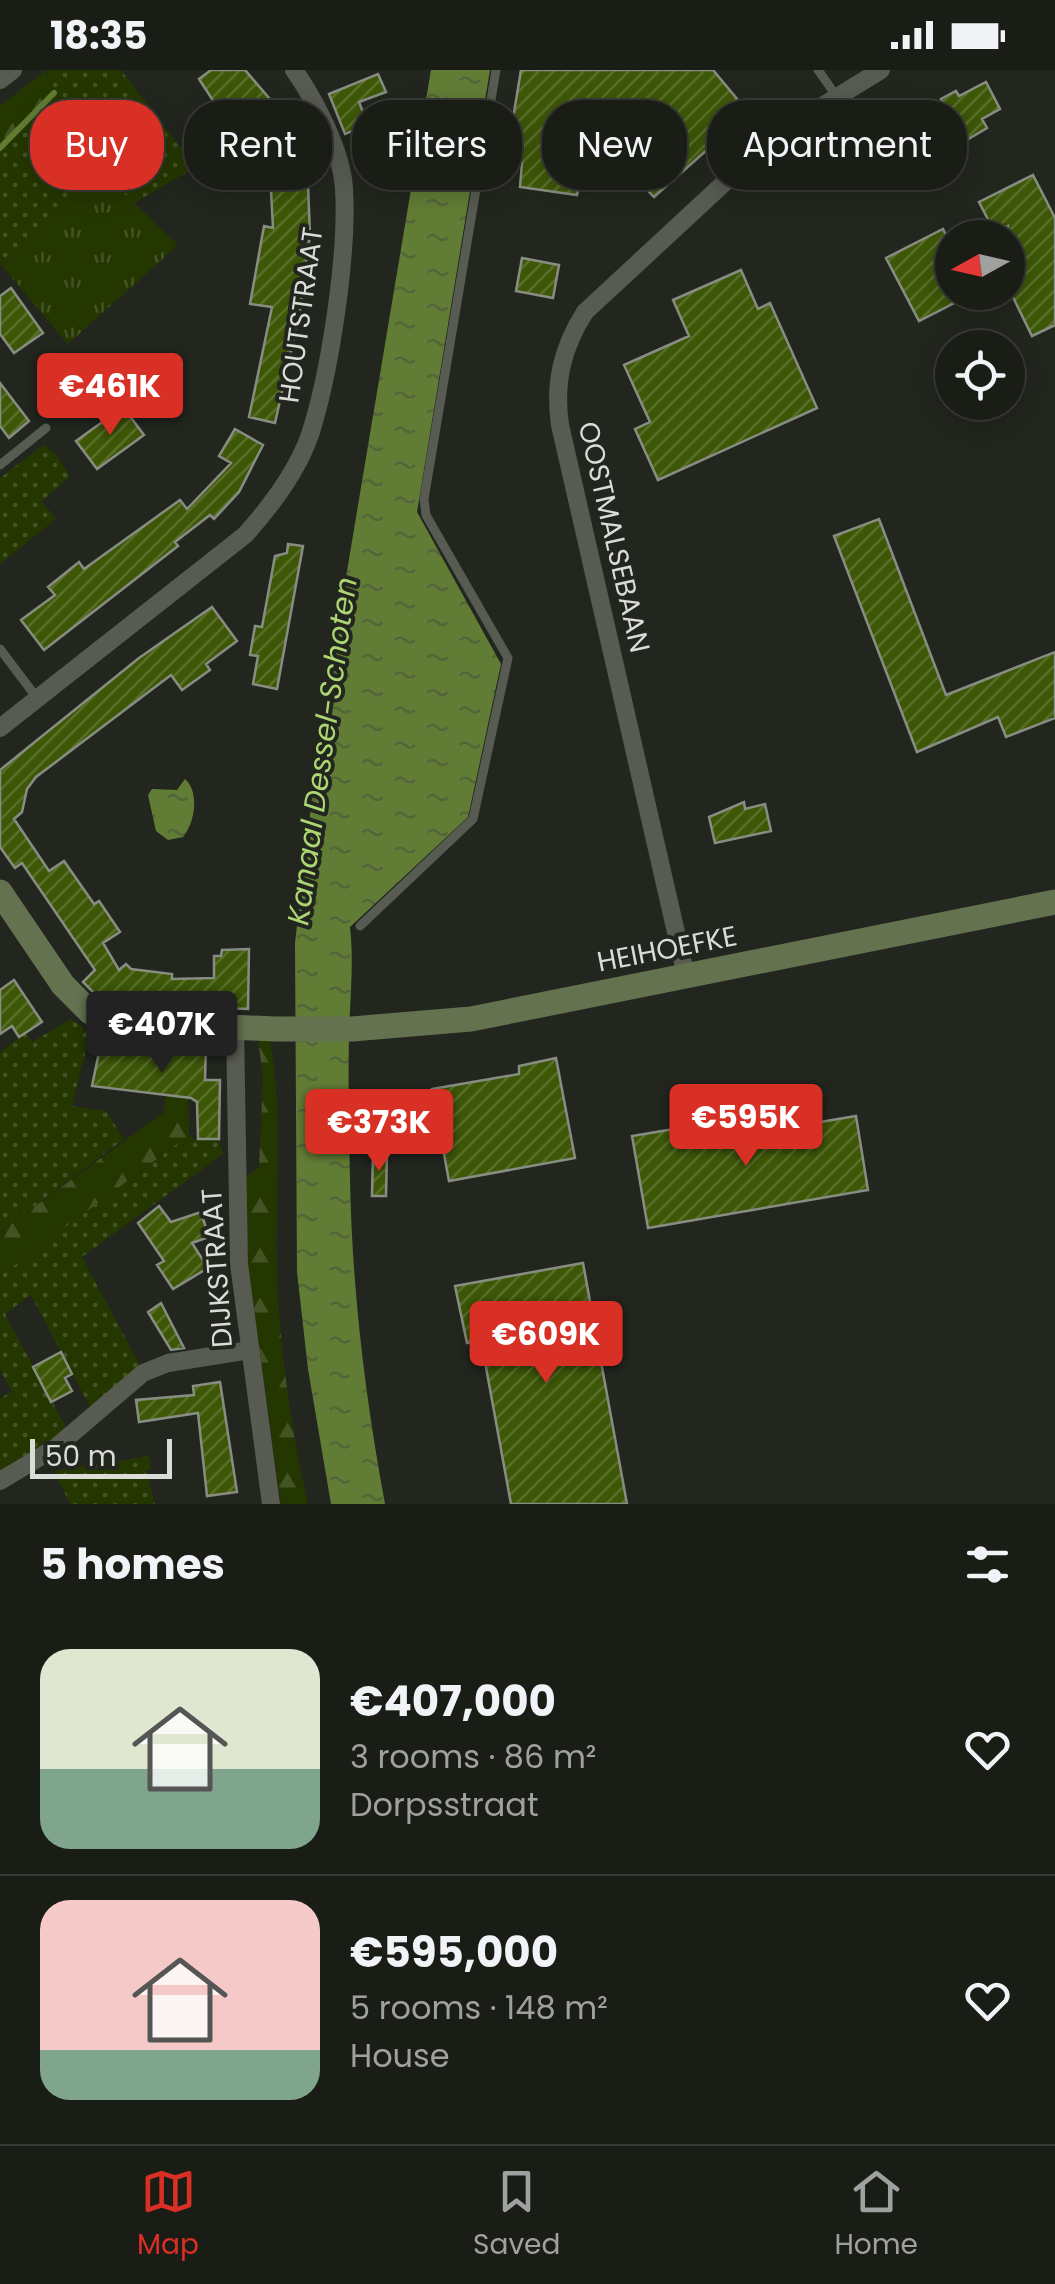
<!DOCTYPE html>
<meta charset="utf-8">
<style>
body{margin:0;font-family:Poppins,sans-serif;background:#23251f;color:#f1f3f6;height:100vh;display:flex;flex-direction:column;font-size:38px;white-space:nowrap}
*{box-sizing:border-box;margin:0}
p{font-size:32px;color:#9fa1a1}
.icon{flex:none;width:55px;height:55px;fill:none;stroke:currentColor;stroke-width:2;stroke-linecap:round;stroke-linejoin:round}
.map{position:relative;height:1434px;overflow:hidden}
.panel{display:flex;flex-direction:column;background:#1a1c16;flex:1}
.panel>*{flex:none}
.banner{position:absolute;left:30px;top:30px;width:995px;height:90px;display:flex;gap:20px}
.needle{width:65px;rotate:262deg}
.fabs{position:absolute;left:935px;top:150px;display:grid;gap:20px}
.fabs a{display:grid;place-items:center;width:90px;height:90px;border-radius:50%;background:#1a1c16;box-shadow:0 5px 25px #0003,0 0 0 2px #383a35;font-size:50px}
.scale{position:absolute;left:30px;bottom:25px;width:142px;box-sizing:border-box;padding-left:10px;border:5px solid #dadcd7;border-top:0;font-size:28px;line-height:35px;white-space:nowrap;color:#dadcd7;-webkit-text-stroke:8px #22261e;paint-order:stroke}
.price{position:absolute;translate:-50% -85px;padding:0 22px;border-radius:10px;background:#d93025;color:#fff;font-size:32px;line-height:65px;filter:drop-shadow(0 2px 5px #0008)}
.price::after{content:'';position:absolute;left:50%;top:60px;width:30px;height:22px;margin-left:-15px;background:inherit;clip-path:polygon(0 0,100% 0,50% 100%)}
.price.selected{background:#222;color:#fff}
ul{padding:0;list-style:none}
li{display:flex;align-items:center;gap:30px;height:250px;padding:0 40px}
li+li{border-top:2px solid #383a35}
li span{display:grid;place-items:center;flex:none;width:280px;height:200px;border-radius:30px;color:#555}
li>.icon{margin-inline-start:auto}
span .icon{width:120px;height:120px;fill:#fffc;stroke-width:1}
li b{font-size:42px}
h2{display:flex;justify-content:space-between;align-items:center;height:120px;padding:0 40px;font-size:42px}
.pill{padding:0 35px;border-radius:40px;background:#1a1c16;box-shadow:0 5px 25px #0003,0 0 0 2px #383a35;font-size:35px;line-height:90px}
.pill.selected{background:#d93025;color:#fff}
.status{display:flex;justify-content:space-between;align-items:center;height:70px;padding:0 50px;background:#1a1c16;direction:ltr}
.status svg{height:28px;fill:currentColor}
.tabs{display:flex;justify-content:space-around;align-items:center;height:140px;border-top:2px solid #383a35;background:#1a1c16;font-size:28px;color:#9fa1a1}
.tabs a{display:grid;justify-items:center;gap:5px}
.tabs .selected{color:#d93025}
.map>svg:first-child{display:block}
</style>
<div class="status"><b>18:35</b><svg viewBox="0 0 49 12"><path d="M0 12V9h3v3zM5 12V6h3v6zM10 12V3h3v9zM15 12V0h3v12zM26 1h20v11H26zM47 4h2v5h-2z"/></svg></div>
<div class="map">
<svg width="1055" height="1434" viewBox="0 0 1055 1434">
<defs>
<pattern id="grass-dots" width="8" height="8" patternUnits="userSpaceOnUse" patternTransform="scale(2.5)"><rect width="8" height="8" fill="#253700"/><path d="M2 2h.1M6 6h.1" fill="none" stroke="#445324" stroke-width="1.8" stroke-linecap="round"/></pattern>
<pattern id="forest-firs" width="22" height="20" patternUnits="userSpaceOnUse" patternTransform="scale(2.5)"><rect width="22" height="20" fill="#253700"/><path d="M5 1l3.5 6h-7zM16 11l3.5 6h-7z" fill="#445324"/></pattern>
<pattern id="park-tufts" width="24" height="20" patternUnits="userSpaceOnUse" patternTransform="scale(2.5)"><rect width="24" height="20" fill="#253700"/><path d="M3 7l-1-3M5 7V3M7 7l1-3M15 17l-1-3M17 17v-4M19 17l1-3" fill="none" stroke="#445324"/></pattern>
<pattern id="water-ripples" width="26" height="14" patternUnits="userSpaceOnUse" patternTransform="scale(2.5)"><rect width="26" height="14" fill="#617d35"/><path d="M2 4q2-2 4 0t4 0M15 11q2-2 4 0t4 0" fill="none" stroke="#546539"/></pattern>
<pattern id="building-hatch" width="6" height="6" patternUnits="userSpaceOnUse" patternTransform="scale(2.5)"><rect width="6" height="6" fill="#3d5707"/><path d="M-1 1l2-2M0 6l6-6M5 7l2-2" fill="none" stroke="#586f2a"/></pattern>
</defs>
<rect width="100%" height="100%" fill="#22261e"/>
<path fill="url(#grass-dots)" d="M 46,0 L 121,0 L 196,97 L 134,133 L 102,103 L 0,197 L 0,78 L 54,24 Z
M 43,375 L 57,385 L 70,407 L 42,431 L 56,449 L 0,494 L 0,408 Z
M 71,949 L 90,963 L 72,1036 L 106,1041 L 124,1069 L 0,1162 L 0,982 L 25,963 L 32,972 Z
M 189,1065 L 196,1070 L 219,1070 L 223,1084 L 82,1187 L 140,1295 L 90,1337 L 31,1225 L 5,1244 L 67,1359 L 0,1404 L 0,1328 L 12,1322 L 0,1300 L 0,1206 Z
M 149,1386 L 151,1399 L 146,1401 L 155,1434 L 70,1434 L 54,1401 Z"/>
<path fill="url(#forest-firs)" d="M 45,1 L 54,23 L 0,78 L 0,36 Z
M 269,967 C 285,1044 274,1127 277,1205 C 280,1280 291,1361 308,1434 L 281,1434 L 248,1196 L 246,1107 L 259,1097 L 263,1008 L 258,969 Z
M 166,1023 L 188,1024 L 189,1065 L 0,1206 L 0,1162 L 164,1042 Z"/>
<path fill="url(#park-tufts)" d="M 102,102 L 178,175 L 68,274 L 2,196 Z"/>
<path fill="url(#water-ripples)" d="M 431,0 L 490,0 L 417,442 L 501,594 L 468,747 L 350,857 C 354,893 350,928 349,964 C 348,1012 349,1060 350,1109 C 352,1219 365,1326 385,1434 L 331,1434 L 308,1299 L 297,1202 L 295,873 L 319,668 Z
M 185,709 C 199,721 196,751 183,767 L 168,770 L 156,761 L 148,725 L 152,719 L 177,720 Z"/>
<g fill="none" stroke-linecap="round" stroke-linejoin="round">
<path stroke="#617d35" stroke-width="6" d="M 0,78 L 54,23"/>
</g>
<path fill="url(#building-hatch)" stroke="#888d83" stroke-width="2.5" d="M 211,0 L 245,0 L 281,42 L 240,72 L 199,9 Z
M 521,0 L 713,0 L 762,59 L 741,78 L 727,62 L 654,127 L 612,83 L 583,98 L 577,125 L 520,117 L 522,93 L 506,91 Z
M 378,4 L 386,22 L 359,32 L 368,55 L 345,64 L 329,24 Z
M 986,12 L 1000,39 L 982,49 L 987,58 L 965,71 L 941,29 L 956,21 L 959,26 Z
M 292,64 L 308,115 L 310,165 L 300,241 L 275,353 L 249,347 L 272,237 L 250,234 L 264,156 L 273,158 L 270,102 L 251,106 L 244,76 Z
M 1033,105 L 1055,148 L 1055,255 L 1032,266 L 1008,217 L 1008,156 L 995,163 L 979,132 Z
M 943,159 L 952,178 L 952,222 L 976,222 L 919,251 L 886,188 Z
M 522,188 L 559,195 L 553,228 L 516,221 Z
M 741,200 L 758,239 L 770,233 L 817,338 L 658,410 L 635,359 L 650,352 L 624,295 L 689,266 L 673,230 Z
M 11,218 L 43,263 L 14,283 L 0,264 L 0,226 Z
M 0,313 L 29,351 L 9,368 L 0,356 Z
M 123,337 L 144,365 L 97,399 L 76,371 Z
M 235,359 L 263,375 L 239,422 L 214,449 L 210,445 L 175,472 L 178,476 L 44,580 L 21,550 L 55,525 L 48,517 L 79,492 L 84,499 L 180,430 L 187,439 L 231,393 L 219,386 Z
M 879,449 L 946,625 L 1055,582 L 1055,648 L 1006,667 L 998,647 L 917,682 L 834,466 Z
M 288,474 L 303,476 L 277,619 L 253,614 L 258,586 L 250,585 L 255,556 L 262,557 L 275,486 L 287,483 Z
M 212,537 L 237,571 L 206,594 L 210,600 L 182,620 L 171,605 L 36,707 L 27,719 L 22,742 L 14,749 L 49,801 L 64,791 L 94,834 L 99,831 L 120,862 L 103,873 L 119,900 L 126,894 L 131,899 L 172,904 L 172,909 L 214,908 L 214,886 L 221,886 L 222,880 L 249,879 L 248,939 L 116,934 L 99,928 L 83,912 L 95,900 L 22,793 L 15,798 L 0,777 L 0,700 L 139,588 Z
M 744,732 L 745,739 L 765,734 L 771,761 L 715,773 L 709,747 Z
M 14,910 L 42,952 L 19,967 L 12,956 L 0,964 L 0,920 Z
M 102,968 L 166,977 L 206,975 L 205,1010 L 220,1010 L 219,1069 L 198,1069 L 197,1032 L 191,1028 L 92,1016 Z
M 556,988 L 575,1088 L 449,1111 L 432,1019 L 519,1004 L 519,996 Z
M 856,1046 L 868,1120 L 648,1158 L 632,1066 L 704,1054 L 706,1071 Z
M 373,1083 L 387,1083 L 386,1126 L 372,1126 Z
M 159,1136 L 171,1152 L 201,1142 L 209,1167 L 192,1173 L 208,1198 L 173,1219 L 157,1195 L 164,1191 L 138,1153 Z
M 583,1193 L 627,1434 L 511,1434 L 481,1270 L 467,1273 L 455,1216 Z
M 161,1233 L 184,1278 L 171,1280 L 148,1242 Z
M 61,1282 L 72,1304 L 65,1308 L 72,1321 L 51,1332 L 33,1297 Z
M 220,1312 L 237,1422 L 207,1426 L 198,1343 L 139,1352 L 136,1330 L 194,1325 L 193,1316 Z"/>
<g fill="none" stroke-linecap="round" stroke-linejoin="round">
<path stroke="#575b52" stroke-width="9" d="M 818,0 L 837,27
M 0,395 L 46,358
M 0,579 L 37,628
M 360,856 L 473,749 L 508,588 L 426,445 L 424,429 L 496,0"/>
<path stroke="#575b52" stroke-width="18" d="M 0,10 L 13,0
M 0,658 L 245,465 C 272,435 302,395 313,355 C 331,294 348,182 344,119 C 342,81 315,30 294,0
M 686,906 L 560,355 C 554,313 562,278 585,242 L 777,64 L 881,0
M 235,956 L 239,1194 L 271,1434
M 0,1411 L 55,1378 L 143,1303 L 168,1293 L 250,1280"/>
<path stroke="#647250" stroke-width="25" d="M 0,822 L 63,915 L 90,942 L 117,952 L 275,959 L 352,959 L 471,949 L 1055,832"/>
</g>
<g text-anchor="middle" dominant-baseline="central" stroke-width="8" stroke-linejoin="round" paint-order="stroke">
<g font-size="28" fill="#dadcd7" stroke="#22261e">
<text transform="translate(301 245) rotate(-82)">HOUTSTRAAT</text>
<text transform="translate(614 467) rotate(77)">OOSTMALSEBAAN</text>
<text transform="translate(667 879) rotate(-11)">HEIHOEFKE</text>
<text transform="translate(217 1198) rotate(-94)">DIJKSTRAAT</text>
</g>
<g font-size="30" font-style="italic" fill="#add673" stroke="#22261e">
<text transform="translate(322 681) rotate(-82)">Kanaal Dessel-Schoten</text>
</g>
</g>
</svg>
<div class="fabs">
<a><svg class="needle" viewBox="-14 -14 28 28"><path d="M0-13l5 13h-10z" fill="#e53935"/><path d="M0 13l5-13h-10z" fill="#9fa1a1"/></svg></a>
<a><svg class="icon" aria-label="locate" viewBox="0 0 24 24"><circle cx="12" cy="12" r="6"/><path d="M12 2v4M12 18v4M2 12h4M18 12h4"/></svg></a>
</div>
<div class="scale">50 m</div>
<b class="price" style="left:110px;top:368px">€461K</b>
<b class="price selected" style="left:162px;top:1006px">€407K</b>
<b class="price" style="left:746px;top:1099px">€595K</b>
<b class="price" style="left:379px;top:1104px">€373K</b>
<b class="price" style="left:546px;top:1316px">€609K</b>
<div class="banner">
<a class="pill selected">Buy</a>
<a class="pill">Rent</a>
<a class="pill">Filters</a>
<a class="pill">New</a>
<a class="pill">Apartment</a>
</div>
</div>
<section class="panel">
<h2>5 homes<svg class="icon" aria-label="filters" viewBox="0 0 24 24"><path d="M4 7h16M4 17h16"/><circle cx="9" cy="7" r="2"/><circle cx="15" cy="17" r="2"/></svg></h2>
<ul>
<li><span style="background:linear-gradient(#dfe7d0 60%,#7fa58c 0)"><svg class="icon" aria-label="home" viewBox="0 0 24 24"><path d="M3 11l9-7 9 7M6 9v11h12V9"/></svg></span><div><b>€407,000</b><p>3 rooms · 86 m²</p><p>Dorpsstraat</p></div><svg class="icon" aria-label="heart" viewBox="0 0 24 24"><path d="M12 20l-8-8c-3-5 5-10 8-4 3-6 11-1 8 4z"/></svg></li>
<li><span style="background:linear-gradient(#f6c9c9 75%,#7fa58c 0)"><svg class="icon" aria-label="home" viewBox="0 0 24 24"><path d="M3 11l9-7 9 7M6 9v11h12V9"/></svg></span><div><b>€595,000</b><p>5 rooms · 148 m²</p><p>House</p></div><svg class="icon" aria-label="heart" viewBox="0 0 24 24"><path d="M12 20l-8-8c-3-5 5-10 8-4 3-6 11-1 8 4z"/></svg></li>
</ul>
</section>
<nav class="tabs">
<a class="selected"><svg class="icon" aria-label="map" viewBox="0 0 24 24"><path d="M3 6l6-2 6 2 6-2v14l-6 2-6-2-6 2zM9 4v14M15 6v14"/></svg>Map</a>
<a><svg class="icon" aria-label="saved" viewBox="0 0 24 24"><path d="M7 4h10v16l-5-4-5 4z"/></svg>Saved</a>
<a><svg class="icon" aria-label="home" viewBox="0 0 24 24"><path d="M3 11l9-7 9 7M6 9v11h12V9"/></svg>Home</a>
</nav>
